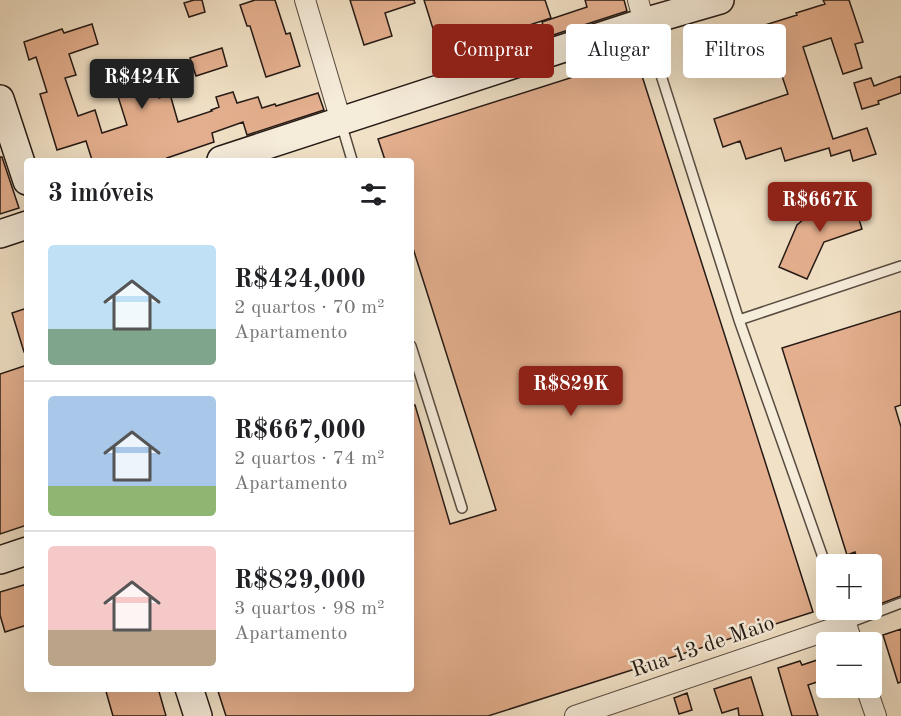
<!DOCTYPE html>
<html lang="pt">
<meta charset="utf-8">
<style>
body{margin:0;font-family:"Old Standard TT",serif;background:#f6f6f6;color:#202124;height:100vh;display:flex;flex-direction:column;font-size:22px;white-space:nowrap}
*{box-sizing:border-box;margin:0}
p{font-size:20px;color:#757577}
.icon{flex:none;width:33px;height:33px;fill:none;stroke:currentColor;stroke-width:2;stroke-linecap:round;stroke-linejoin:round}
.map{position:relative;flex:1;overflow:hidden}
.drawer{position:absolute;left:24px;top:158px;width:390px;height:534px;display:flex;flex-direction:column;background:#fff;border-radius:6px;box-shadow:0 6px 24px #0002}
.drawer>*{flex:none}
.hud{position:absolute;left:432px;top:24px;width:378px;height:54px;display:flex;gap:12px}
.controls{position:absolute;left:816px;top:554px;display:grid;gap:12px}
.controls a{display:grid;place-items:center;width:66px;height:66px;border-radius:6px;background:#fff;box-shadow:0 6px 24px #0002;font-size:30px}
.price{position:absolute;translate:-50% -51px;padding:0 14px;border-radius:6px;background:#8f2418;color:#fff;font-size:20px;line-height:39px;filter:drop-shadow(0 2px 3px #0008)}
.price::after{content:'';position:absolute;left:50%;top:36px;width:18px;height:14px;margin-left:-9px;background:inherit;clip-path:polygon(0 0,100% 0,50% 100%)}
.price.on{background:#222;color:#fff}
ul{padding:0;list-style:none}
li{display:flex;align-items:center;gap:18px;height:150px;padding:0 24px}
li+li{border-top:2px solid #e0e0e0}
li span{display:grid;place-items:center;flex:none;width:168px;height:120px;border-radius:6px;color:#555}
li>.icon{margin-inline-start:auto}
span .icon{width:72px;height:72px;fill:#fffc;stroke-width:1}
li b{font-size:26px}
h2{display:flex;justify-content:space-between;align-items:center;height:72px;padding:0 24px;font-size:26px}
.tag{padding:0 21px;border-radius:6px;background:#fff;box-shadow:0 6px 24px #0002;font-size:21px;line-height:54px}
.tag.on{background:#8f2418;color:#fff}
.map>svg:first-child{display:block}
</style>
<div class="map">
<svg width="901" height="716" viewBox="0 0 901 716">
<rect width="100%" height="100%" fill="#f1e1c6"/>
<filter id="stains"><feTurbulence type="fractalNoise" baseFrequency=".00333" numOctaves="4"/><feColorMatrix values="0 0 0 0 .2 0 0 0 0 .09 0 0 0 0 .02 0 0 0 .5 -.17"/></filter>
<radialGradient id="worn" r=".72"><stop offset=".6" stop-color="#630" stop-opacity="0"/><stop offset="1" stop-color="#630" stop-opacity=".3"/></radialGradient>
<path fill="#e4af8e" stroke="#251a15" stroke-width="1.5" d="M 194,0 L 202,0 L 205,12 L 189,17 L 184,3 Z
M 255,0 L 275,0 L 286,34 L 290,33 L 300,66 L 266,77 L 250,26 L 247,26 L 240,5 Z
M 350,0 L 414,0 L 415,3 L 385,13 L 392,36 L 364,45 Z
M 424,0 L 545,0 L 551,18 L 514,30 L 516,38 L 500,43 L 495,28 L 454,41 L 459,59 L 444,64 Z
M 585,0 L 624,0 L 627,11 L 547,37 L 542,22 L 587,7 Z
M 823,0 L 849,0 L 863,42 L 855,44 L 862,68 L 843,74 L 831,38 L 803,47 L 833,139 L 867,128 L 876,154 L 853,161 L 850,150 L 831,156 L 829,148 L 785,161 L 781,148 L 746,159 L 740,141 L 723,147 L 714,119 L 788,94 L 765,25 L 797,15 L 796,13 L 825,4 Z
M 92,24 L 98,44 L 69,54 L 76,75 L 65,78 L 78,116 L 95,110 L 102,133 L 127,125 L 115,87 L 151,75 L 159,98 L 170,94 L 178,122 L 212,111 L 211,110 L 219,107 L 216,97 L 233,92 L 237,103 L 258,97 L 262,108 L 275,104 L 276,106 L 318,93 L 324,110 L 247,135 L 243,122 L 212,133 L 214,142 L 167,158 L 168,160 L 92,160 L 86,141 L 57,150 L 40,94 L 47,92 L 36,57 L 29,60 L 24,42 L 62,29 L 64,33 Z
M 222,48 L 227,66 L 196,76 L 190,58 Z
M 636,57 L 813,612 L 488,716 L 226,716 L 217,688 L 411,688 L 411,405 L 415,405 L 450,524 L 496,510 L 411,242 L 411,160 L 385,160 L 378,139 Z
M 901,76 L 901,93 L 878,101 L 879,104 L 862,109 L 854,83 L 871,78 L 874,86 Z
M 0,157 L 2,157 L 19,208 L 0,214 Z
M 851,193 L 862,229 L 824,242 L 807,279 L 779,267 L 797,225 L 825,201 Z
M 27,308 L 27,352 L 24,352 L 12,313 Z
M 901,311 L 901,405 L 895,407 L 901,427 L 901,596 L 872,607 L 872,564 L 859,564 L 855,552 L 847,555 L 782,348 Z
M 27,365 L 27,525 L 0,534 L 0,374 Z
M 27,584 L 27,625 L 5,632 L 0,615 L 0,592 Z
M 901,629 L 901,682 L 898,683 L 883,635 Z
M 826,657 L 826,679 L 808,685 L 818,716 L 792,716 L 778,668 L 800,661 L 802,665 Z
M 751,677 L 763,716 L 739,716 L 738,708 L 722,713 L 714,689 Z
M 105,688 L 158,688 L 166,716 L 113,716 Z
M 687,693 L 692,710 L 679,714 L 674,698 Z"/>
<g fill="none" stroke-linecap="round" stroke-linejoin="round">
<g stroke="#584c41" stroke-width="12">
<path id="lane" d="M 645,25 L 739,320 L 826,566
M 341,123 L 352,160
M 739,320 L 901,266
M 411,346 L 462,508
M 841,609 L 846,624 L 901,603"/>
</g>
<g stroke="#584c41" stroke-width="22">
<path id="street" d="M 305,0 L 341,121
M 638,0 L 644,22
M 866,687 L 876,716
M 575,716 L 846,624 L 852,642"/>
</g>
<g stroke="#251a15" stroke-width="30">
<path id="secondary" d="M 0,99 L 27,181
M 221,160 L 644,22 L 720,0
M 0,234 L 27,225
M 0,560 L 27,551
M 189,688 L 198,716"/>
</g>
<use href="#lane" stroke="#f6ecda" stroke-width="9"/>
<use href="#street" stroke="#f6ecda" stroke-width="20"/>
<use href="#secondary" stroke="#f6ecda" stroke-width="27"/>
</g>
<g text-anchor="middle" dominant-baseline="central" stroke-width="5" stroke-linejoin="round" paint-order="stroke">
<g font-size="22" fill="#251a15" stroke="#f6ecda">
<text transform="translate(703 647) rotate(-19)">Rua 13 de Maio</text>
</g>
</g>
<rect width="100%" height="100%" filter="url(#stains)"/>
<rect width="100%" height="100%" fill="url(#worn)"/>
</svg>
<div class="controls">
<a>+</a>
<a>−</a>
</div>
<b class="price on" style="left:142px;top:110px">R$424K</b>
<b class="price" style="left:820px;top:233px">R$667K</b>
<b class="price" style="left:571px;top:417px">R$829K</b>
<div class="hud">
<a class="tag on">Comprar</a>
<a class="tag">Alugar</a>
<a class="tag">Filtros</a>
</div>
<section class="drawer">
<h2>3 imóveis<svg class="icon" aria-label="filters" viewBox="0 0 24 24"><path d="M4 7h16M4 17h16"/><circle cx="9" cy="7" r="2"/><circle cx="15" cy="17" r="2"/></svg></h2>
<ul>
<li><span style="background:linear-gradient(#bfe0f5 70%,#7fa58c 0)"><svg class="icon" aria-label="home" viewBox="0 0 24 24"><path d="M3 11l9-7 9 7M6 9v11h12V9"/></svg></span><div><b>R$424,000</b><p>2 quartos · 70 m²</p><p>Apartamento</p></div></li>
<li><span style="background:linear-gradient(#a9c7e8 75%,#8fb573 0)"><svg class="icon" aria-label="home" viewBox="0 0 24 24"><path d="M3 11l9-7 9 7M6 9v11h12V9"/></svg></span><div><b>R$667,000</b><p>2 quartos · 74 m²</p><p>Apartamento</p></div></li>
<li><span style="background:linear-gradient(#f6c9c9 70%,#b9a48a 0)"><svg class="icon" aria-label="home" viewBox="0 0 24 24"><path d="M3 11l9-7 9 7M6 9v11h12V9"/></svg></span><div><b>R$829,000</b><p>3 quartos · 98 m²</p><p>Apartamento</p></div></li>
</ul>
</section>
</div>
